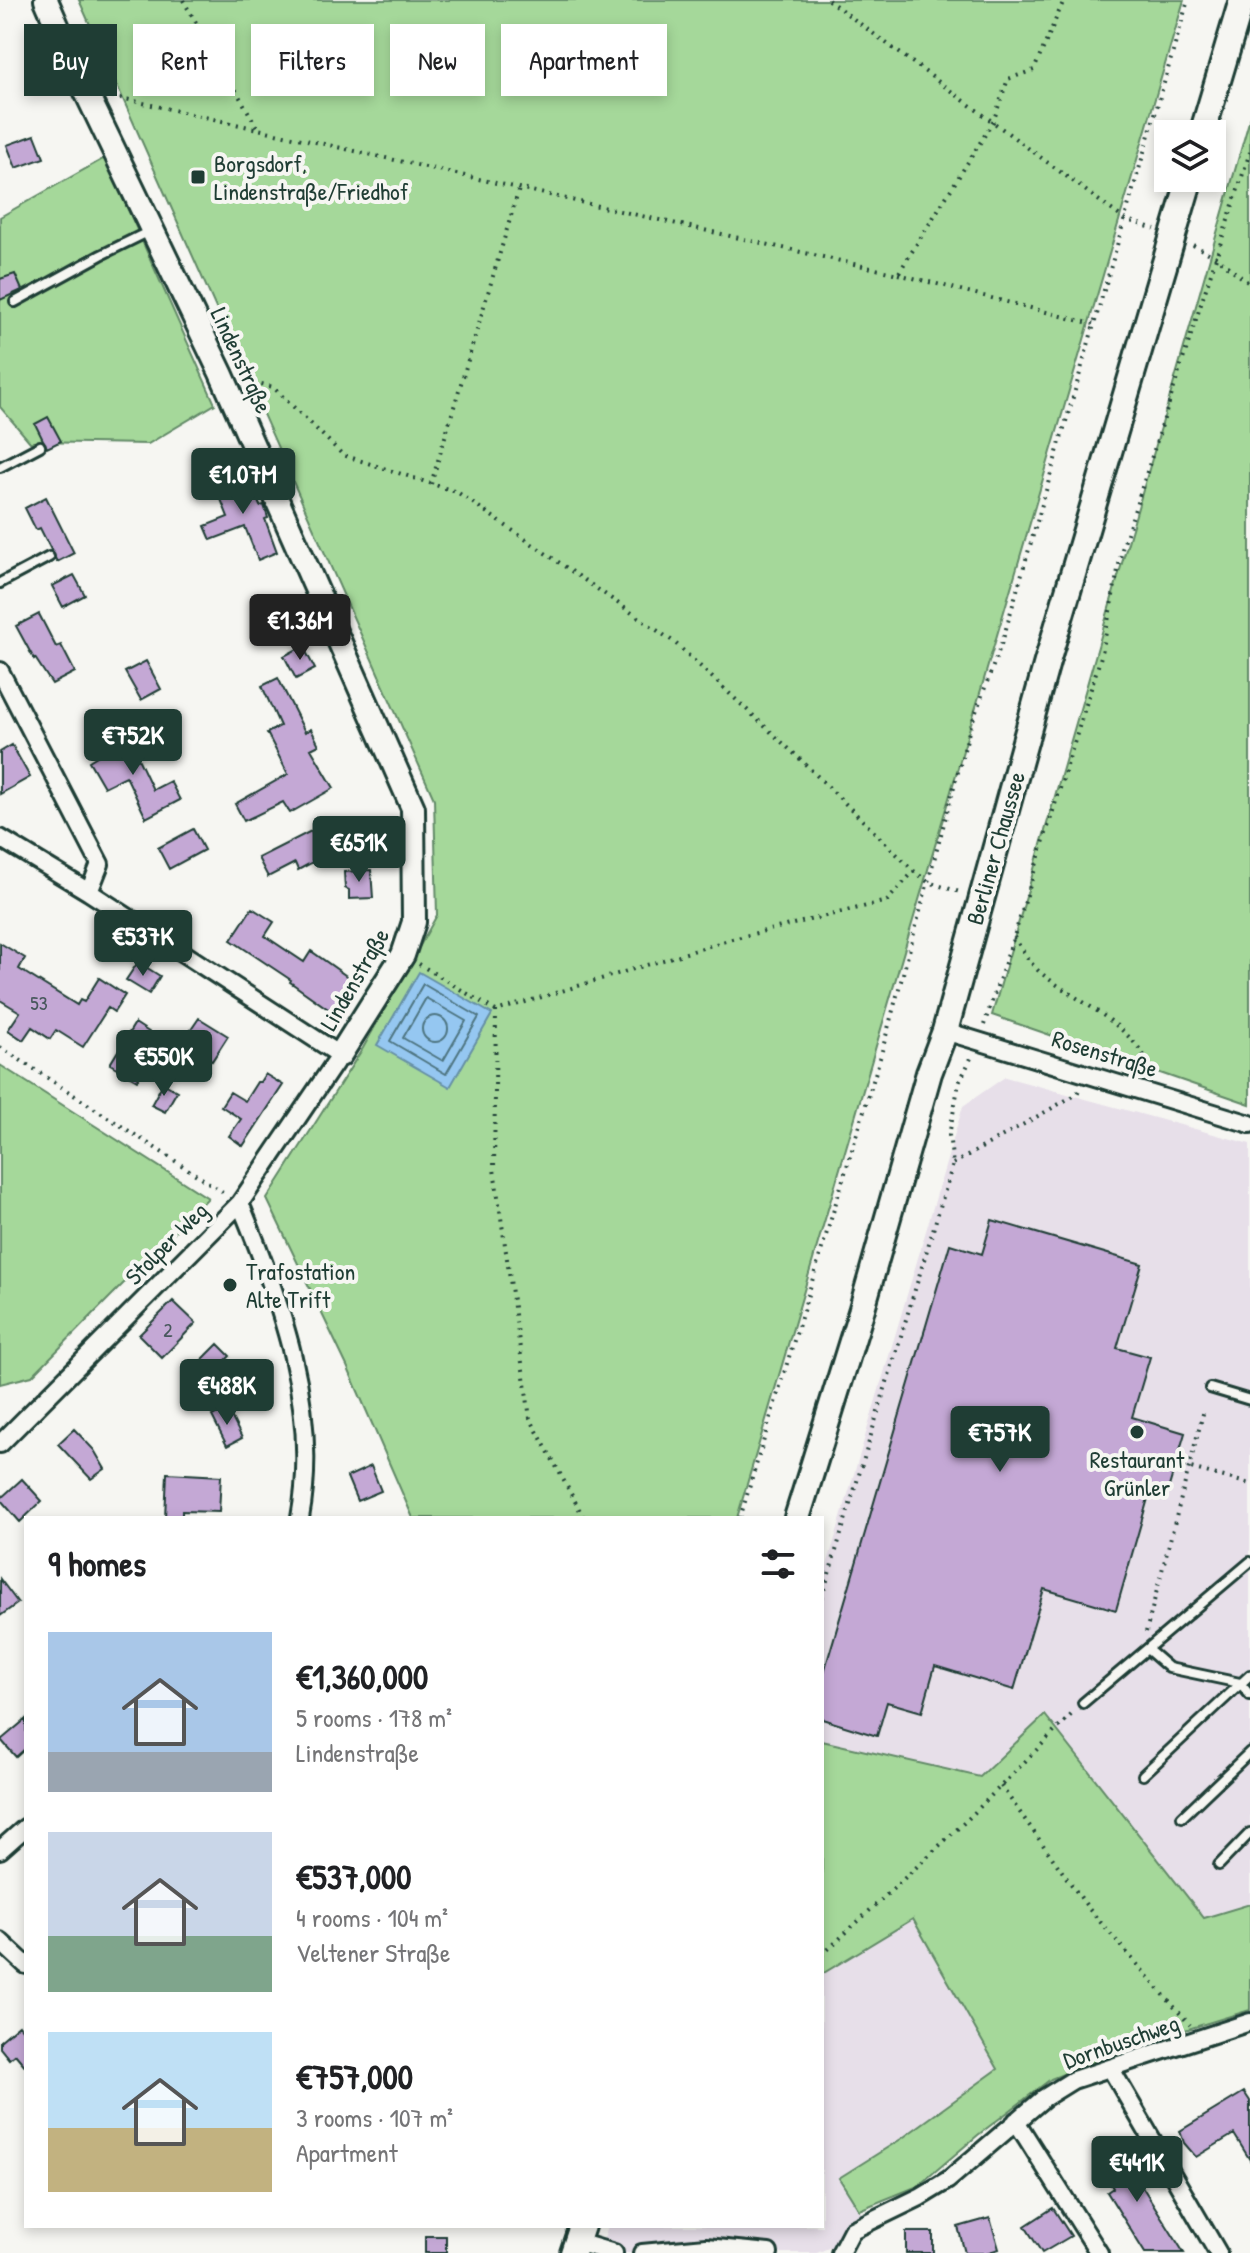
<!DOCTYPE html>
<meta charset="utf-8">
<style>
body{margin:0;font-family:"Patrick Hand",sans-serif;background:#f2f2f2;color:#202124;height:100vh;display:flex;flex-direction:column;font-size:30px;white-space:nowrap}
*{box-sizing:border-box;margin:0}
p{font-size:26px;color:#757577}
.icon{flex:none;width:44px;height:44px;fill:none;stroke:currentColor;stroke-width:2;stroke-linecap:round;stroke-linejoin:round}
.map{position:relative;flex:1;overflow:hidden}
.details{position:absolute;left:24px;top:1516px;width:800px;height:712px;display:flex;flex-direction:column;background:#fff;border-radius:0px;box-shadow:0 4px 12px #0003}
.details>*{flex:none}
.top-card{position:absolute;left:24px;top:24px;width:800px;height:72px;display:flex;gap:16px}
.buttons{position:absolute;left:1154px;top:120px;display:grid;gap:16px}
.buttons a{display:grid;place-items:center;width:72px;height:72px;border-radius:0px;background:#fff;box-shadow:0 4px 12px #0003;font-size:40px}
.price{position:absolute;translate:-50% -68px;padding:0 18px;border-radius:8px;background:#1f3d34;color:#fff;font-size:26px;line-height:52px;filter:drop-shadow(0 2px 4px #0008)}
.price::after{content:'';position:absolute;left:50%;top:48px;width:24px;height:18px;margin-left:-12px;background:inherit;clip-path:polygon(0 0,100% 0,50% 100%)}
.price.selected{background:#222;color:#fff}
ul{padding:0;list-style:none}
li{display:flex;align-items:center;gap:24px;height:200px;padding:0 24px}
li span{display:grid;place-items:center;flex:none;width:224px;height:160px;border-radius:0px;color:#555}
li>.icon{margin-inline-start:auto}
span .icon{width:96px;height:96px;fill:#fffc;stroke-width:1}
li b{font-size:34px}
h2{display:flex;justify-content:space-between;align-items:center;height:96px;padding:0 24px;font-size:34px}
.chip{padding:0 28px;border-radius:0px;background:#fff;box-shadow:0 4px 12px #0003;font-size:28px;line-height:72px}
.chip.selected{background:#1f3d34;color:#fff}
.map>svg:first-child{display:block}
</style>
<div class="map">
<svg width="1250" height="2253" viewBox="0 0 1250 2253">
<rect width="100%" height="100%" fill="#f6f6f2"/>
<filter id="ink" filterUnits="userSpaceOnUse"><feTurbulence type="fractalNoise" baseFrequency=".0125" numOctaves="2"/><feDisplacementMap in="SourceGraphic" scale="16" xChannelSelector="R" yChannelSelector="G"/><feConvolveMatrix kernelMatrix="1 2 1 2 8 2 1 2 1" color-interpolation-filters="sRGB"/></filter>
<g filter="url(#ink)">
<path fill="#e7dfe9" d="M 1005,1077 L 1250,1144 L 1250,1904 L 1204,1918 L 1045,1716 L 980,1777 L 822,1741 L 822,1582 L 963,1106 Z
M 913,1918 L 998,2069 L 901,2139 L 839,2178 L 872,2229 L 817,2253 L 599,2253 L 608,2226 L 822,2226 L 822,1974 Z"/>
<path fill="#a5d89a" stroke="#628a67" stroke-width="2" d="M 79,0 L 1184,0 L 737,1518 L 413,1518 L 347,1366 L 267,1199 L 363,1048 L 437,915 L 434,799 Z
M 1250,118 L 1250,1104 L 992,1015 Z
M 105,158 L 215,404 L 148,444 L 30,442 L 0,407 L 0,217 Z
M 0,1065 L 208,1198 L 32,1376 L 0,1384 Z
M 1045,1715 L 1204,1918 L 1250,1904 L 1250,2010 L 1136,2045 L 1051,2079 L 978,2135 L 918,2186 L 859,2210 L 839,2178 L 901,2139 L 998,2069 L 913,1919 L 822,1974 L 822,1741 L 980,1777 Z"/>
<path fill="#95c7f1" stroke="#6690a5" stroke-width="2" d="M 419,972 L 492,1014 L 450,1087 L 377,1045 Z"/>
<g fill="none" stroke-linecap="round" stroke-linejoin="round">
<path stroke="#4e7480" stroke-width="2" d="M 423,984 L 479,1017 L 446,1074 L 390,1041 Z
M 426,998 L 466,1021 L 443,1061 L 403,1038 Z
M422 1029a13 13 0 1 1 26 0a13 13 0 1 1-26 0Z"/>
</g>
<path fill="#c4a8d5" stroke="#1f3d34" stroke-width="2" d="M 35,135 L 44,158 L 16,168 L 7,145 Z
M 15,274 L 22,290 L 0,300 L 0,279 Z
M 48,417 L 61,441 L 47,448 L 35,424 Z
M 230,472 L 236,487 L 250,482 L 260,506 L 264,505 L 268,518 L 265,519 L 277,552 L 258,560 L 245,527 L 211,540 L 205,526 L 228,517 L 213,479 Z
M 46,497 L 74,553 L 57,562 L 40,528 L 36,530 L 25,508 Z
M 74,575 L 85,595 L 63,607 L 52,586 Z
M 267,596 L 270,602 L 280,598 L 290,622 L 268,631 L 253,602 Z
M 39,614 L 56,647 L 61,645 L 75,672 L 52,684 L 35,658 L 34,659 L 16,626 Z
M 303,646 L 315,669 L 296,679 L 284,656 Z
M 146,661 L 161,689 L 141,700 L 125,672 Z
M 278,678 L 305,732 L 311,729 L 319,745 L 311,749 L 334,788 L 290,813 L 283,802 L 244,821 L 235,804 L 288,774 L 267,733 L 280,726 L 262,686 Z
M 128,737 L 153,790 L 170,781 L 180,800 L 146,818 L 126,776 L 104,787 L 89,761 Z
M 12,745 L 30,777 L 0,794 L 0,752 Z
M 193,829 L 204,850 L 169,869 L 158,848 Z
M 311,831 L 324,856 L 298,870 L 295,863 L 268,877 L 258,858 Z
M 371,870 L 373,898 L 349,899 L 349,890 L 345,888 L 344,872 Z
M 252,908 L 274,922 L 265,936 L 304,962 L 311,951 L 352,980 L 331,1011 L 290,982 L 291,980 L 231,940 Z
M 0,943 L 25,958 L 19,969 L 77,1005 L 80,1000 L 84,1002 L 99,978 L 125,995 L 114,1012 L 108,1008 L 83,1047 L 56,1030 L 50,1039 L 32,1027 L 23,1040 L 8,1030 L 20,1012 L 0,1000 Z
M 138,962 L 160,976 L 149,994 L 126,980 Z
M 199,1018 L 228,1036 L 212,1061 L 197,1051 L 190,1053 L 180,1046 Z
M 135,1023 L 161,1040 L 137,1080 L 110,1064 Z
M 265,1074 L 283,1085 L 243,1146 L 229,1136 L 241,1119 L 221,1106 L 230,1092 L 245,1101 L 257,1082 L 260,1082 Z
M 163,1083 L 177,1091 L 165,1112 L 151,1105 Z
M 992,1220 L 1142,1264 L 1117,1348 L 1150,1357 L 1132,1417 L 1185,1433 L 1165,1500 L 1149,1495 L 1116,1610 L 1044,1589 L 1014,1690 L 935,1666 L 922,1712 L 887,1702 L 877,1736 L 822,1719 L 822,1679 L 950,1244 L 982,1254 Z
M 173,1301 L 196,1323 L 162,1358 L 139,1335 Z
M 218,1344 L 230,1356 L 207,1380 L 194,1368 Z
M 227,1408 L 242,1438 L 227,1446 L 212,1416 Z
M 74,1429 L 94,1450 L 105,1469 L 91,1479 L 58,1444 Z
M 371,1466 L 381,1491 L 357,1501 L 347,1477 Z
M 167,1473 L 221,1476 L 219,1512 L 182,1511 L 182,1518 L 165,1518 Z
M 22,1479 L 42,1501 L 20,1522 L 0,1499 Z
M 0,1579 L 18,1603 L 0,1616 Z
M 26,1719 L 26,1748 L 16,1757 L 1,1740 Z
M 19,2025 L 26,2034 L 26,2067 L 15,2054 L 9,2059 L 0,2048 L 0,2041 Z
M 1244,2092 L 1250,2101 L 1250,2160 L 1234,2134 L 1196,2157 L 1184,2143 L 1180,2131 Z
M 1127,2144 L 1135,2158 L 1130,2161 L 1137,2174 L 1135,2175 L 1184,2253 L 1145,2253 L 1107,2192 L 1113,2188 L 1097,2162 Z
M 1053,2208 L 1071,2236 L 1042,2253 L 1025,2226 Z
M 990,2218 L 999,2249 L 986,2253 L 965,2253 L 958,2227 Z
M 906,2232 L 933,2232 L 933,2253 L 906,2253 Z
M 425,2236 L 446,2236 L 446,2253 L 425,2253 Z"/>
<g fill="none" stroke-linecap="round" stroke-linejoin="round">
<g stroke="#1f3d34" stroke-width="14">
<path id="service" d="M 15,302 L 101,255 L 152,230
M 0,467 L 40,446
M 0,583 L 49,557
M 1210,1388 L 1250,1400
M 1147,1649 L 1169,1668 L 1240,1683 L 1250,1695
M 1083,1703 L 1250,1562
M 1143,1775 L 1250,1675
M 1182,1817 L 1250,1752
M 1219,1865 L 1250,1833"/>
</g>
<g stroke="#1f3d34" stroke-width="22">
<path id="minor" d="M 0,671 L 100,864 L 89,892
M 0,838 L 89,892 L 340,1055 L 240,1203 L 0,1444
M 945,1031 L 1250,1124
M 240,1203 C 281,1302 320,1409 300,1518
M 0,1850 L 26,1827
M 0,1941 L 26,1965
M 1111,2069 L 1218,2253
M 1016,2121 L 1099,2253
M 577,2242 L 614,2253
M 642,2253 L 706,2247 L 769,2253
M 840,2253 L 852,2230 L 920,2197 L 948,2180 L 1044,2098 L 1073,2080 L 1250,2022"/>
</g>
<g stroke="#1f3d34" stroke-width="28">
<path id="tertiary" d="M 46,0 L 85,90 L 221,373 L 413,808 L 414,922 L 403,955 L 340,1055"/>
</g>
<g stroke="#1f3d34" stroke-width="30">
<path id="secondary" d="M 1202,134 L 1242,0
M 797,1518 L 861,1312 L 929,1073 L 945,1031 L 1047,662 L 1190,178
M 573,2253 L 582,2226"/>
</g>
<path stroke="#1f3d34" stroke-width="4" stroke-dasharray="2 6" stroke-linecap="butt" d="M 183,0 L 259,130
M 828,0 L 1124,219 L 1155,229
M 112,96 L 898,274 L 993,122 L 1008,79 L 1034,70 L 1064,0
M 1193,245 L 1216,257 L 1250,284
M 898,274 L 1093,324
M 246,380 L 273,387 L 343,455 L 457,492 L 674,642 L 800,759 L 914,871 L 928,882 L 963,893
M 431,484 L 519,189
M 1014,937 C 1022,949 1030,964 1041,973 C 1081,1005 1137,1025 1155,1078
M 419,964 L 496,1011 L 732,939 L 887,901 L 914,871
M 496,1011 L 494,1169 L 530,1418 L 584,1518
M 984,1025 L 1018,924 L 1102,653 L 1122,549 L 1250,152
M 0,1047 L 226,1194
M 953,1164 L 1077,1094 L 1080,1088
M 1176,1464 L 1250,1484
M 740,1518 L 880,1058 L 970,728 L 1003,639 L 1188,0
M 822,1597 L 953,1164 L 949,1135 L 959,1083 L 972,1056
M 1146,1632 L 1204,1410
M 1001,1786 L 1089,1909 L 1190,2025
M 822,1955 L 968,1819 L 1074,1712"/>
<use href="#service" stroke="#f6f6f2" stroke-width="8"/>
<use href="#minor" stroke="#f6f6f2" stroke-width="16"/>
<use href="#tertiary" stroke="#f6f6f2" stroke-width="22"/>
<use href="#secondary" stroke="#f6f6f2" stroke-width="24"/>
</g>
</g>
<g fill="#1f3d34" stroke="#f6f6f2" stroke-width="3">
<rect x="190" y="169" width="16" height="16" rx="4"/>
<circle cx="230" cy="1285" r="8"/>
<circle cx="1137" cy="1432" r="8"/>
</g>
<g text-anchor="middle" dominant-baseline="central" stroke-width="8" stroke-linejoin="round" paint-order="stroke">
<g font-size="20" fill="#48585c">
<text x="39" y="1002">53</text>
<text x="168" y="1329">2</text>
</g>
<g font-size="24" fill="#1f3d34" stroke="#f6f6f2" text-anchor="start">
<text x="214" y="163">Borgsdorf,<tspan x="214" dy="28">Lindenstraße/Friedhof</tspan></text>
<text x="246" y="1271">Trafostation<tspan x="246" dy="28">Alte Trift</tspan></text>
<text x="1137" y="1459" text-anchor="middle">Restaurant<tspan x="1137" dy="28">Grünler</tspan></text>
</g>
<g font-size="24" fill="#1f3d34" stroke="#f6f6f2">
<text transform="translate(242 360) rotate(65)">Lindenstraße</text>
<text transform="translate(995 848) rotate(-74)">Berliner Chaussee</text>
<text transform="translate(354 979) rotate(-60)">Lindenstraße</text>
<text transform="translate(1105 1053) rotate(17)">Rosenstraße</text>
<text transform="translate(166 1243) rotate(-45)">Stolper Weg</text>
<text transform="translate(1121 2041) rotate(-19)">Dornbuschweg</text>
</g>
</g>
</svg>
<div class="buttons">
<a><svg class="icon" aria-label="layers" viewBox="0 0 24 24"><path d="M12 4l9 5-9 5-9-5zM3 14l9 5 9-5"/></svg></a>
</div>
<b class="price" style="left:243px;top:516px">€1.07M</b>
<b class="price selected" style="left:300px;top:662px">€1.36M</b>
<b class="price" style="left:133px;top:777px">€752K</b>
<b class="price" style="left:359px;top:884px">€651K</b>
<b class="price" style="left:143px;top:978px">€537K</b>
<b class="price" style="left:164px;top:1098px">€550K</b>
<b class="price" style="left:227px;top:1427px">€488K</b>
<b class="price" style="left:1000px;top:1474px">€757K</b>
<b class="price" style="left:1137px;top:2204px">€441K</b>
<div class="top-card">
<a class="chip selected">Buy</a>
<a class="chip">Rent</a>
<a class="chip">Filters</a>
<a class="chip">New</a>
<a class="chip">Apartment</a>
</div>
<section class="details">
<h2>9 homes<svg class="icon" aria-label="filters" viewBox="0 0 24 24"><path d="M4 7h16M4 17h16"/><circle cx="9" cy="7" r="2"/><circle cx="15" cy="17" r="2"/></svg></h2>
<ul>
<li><span style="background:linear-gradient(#a9c7e8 75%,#9aa5b1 0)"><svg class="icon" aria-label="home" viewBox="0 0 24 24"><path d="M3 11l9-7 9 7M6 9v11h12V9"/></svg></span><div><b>€1,360,000</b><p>5 rooms · 178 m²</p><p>Lindenstraße</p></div></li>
<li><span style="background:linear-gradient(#c9d6e8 65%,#7fa58c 0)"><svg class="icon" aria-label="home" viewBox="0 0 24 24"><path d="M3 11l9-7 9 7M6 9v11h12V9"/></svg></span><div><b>€537,000</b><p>4 rooms · 104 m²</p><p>Veltener Straße</p></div></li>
<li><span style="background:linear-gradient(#bfe0f5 60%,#c2b280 0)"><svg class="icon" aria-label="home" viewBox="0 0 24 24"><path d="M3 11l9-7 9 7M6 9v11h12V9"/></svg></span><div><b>€757,000</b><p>3 rooms · 107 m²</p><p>Apartment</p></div></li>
</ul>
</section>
</div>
